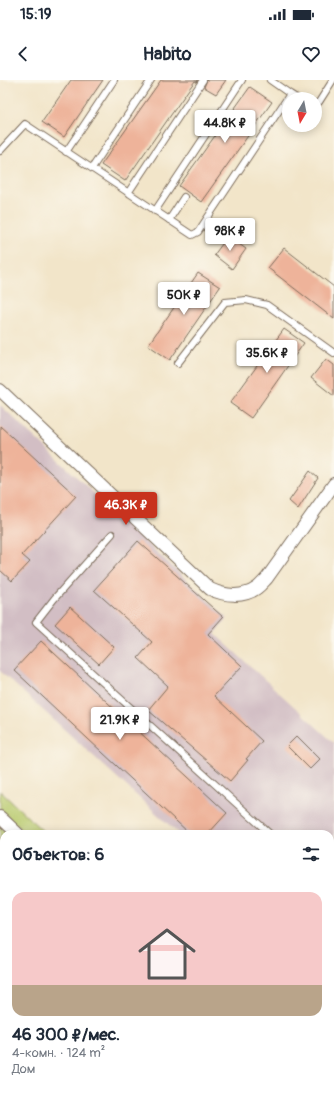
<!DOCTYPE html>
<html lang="ru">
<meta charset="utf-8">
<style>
body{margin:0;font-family:Pangolin,sans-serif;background:#f6f6f7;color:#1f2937;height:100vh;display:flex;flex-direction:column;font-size:15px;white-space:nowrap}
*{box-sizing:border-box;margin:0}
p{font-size:13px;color:#747a83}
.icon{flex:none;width:22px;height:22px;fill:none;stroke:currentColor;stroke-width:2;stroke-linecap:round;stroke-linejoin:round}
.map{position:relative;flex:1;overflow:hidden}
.sheet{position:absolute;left:0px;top:750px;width:334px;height:268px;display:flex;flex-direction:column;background:#fff;border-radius:12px 12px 0 0;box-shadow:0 2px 10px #0003}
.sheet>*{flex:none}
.needle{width:26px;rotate:190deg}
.tools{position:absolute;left:282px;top:12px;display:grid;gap:8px}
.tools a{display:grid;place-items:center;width:40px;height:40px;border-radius:50%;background:#fff;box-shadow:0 2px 10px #0003;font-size:20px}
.price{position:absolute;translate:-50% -34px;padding:0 9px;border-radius:4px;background:#fff;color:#222;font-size:13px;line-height:26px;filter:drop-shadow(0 1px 2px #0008)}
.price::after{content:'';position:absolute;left:50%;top:24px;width:12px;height:9px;margin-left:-6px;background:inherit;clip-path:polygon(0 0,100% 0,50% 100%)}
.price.current{background:#c8321e;color:#fff}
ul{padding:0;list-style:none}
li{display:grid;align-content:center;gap:8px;height:212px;padding:0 12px}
li span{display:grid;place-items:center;height:124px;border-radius:12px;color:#555}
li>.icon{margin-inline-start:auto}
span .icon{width:72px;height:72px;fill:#fffc;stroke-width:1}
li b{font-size:17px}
h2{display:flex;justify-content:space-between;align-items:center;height:48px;padding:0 12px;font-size:17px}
.status{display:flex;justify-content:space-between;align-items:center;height:28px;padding:0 20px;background:#fff;direction:ltr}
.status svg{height:11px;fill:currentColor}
header{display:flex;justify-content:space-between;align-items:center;height:52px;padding:0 12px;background:#fff;font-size:18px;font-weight:700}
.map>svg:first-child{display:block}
</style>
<div class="status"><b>15:19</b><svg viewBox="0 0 49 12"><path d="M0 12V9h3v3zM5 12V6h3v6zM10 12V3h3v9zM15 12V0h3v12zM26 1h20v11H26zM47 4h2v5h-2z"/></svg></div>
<header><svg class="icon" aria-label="back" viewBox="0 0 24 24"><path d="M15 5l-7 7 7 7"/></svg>Habito<svg class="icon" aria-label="heart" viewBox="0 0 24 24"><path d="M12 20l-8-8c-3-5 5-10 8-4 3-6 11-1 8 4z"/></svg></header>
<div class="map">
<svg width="334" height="1018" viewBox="0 0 334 1018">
<rect width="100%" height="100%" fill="#fbf7ec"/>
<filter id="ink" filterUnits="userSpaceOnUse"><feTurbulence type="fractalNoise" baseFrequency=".025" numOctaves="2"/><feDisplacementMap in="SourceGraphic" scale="8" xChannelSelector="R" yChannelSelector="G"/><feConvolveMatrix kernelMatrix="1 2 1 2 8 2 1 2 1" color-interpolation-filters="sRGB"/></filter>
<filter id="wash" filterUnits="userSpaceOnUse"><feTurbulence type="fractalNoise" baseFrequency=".012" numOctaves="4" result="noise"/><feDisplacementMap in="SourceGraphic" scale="16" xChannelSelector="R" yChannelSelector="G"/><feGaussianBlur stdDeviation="0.9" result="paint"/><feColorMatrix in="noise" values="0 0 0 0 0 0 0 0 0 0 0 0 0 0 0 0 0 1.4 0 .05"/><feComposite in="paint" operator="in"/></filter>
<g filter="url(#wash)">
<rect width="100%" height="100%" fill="#f2e5c9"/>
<path fill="#d2bec4" d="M 0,325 L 227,538 L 215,554 L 334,663 L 334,896 L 330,892 L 330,754 L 179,754 L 0,591 Z"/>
<path fill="#bacb6f" stroke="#7a7a46" d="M 0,711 L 46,754 L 26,754 L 0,729 Z
M 0,746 L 9,754 L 4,754 L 4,776 L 0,772 Z"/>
<g id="blocks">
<path fill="#eeb39a" d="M 71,0 L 103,0 L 64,57 L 42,42 Z
M 161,0 L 198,0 L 197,2 L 195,1 L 189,9 L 125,101 L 101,85 Z
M 207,0 L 226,0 L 216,14 L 204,7 Z
M 250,7 L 272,22 L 201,122 L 179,106 Z
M 228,156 L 246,169 L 232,189 L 214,175 Z
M 284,168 L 334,207 L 334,239 L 268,188 Z
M 198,193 L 220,207 L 170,280 L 148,265 Z
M 284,249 L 304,263 L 251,338 L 230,323 Z
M 326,279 L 334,285 L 334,316 L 311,298 Z
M 0,346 L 76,416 L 22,475 L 30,482 L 12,501 L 0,490 Z
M 310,391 L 318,398 L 298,429 L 289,421 Z
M 138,461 L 223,537 L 208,554 L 242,586 L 214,616 L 262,661 L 246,679 L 248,680 L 230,701 L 148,630 L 168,606 L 138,578 L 152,562 L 94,510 Z
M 70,527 L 114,567 L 99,584 L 55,544 Z
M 41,561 L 227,733 L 208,754 L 190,754 L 14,590 Z
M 297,656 L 320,679 L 310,689 L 287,666 Z"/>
</g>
</g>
<g filter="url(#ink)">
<use href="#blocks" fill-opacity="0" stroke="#7b6b5a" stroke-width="1"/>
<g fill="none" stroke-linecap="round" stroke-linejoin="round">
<g stroke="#7b6b5a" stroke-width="8">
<path id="service" d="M 270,0 L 290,14
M 315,24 L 319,22 L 333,0
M 0,71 L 25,44 L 192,155 L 198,152 L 290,14 L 298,19
M 66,72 L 114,0
M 92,88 L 151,0
M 128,113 L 203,0
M 155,131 L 242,0
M 169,140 L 184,117
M 178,283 L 225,222 L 246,220 L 267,225 L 334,273
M 112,454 L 54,519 L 36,542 L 270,754
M 330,808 L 334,811
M 69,1014 L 80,1018
M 27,1018 L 27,1014"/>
</g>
<g stroke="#7b6b5a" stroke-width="14">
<path id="minor" d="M 0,310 L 210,509 C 225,516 243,518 257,508 C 261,505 264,501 267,498 L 334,404
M 0,737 L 18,754
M 0,780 L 4,784
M 330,980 L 334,973
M 252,1014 L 256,1018
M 296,1014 L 300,1018"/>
</g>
<use href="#service" stroke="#fff" stroke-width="6"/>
<use href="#minor" stroke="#fff" stroke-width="12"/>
</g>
</g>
</svg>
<div class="tools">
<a><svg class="needle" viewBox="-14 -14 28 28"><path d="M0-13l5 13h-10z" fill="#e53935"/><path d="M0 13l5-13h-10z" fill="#747a83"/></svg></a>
</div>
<b class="price" style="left:225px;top:64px">44.8K ₽</b>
<b class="price" style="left:230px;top:172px">98K ₽</b>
<b class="price" style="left:184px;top:236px">50K ₽</b>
<b class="price" style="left:267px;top:294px">35.6K ₽</b>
<b class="price current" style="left:126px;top:446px">46.3K ₽</b>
<b class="price" style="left:120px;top:661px">21.9K ₽</b>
<section class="sheet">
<h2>Объектов: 6<svg class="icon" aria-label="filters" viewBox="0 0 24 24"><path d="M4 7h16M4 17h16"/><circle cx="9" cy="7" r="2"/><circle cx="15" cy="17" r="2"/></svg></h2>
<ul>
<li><span style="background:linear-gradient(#f6c9c9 75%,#b9a48a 0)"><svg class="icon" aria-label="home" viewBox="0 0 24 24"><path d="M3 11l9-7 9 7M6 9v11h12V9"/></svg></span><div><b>46 300 ₽/мес.</b><p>4-комн. · 124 m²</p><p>Дом</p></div></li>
</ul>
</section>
</div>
